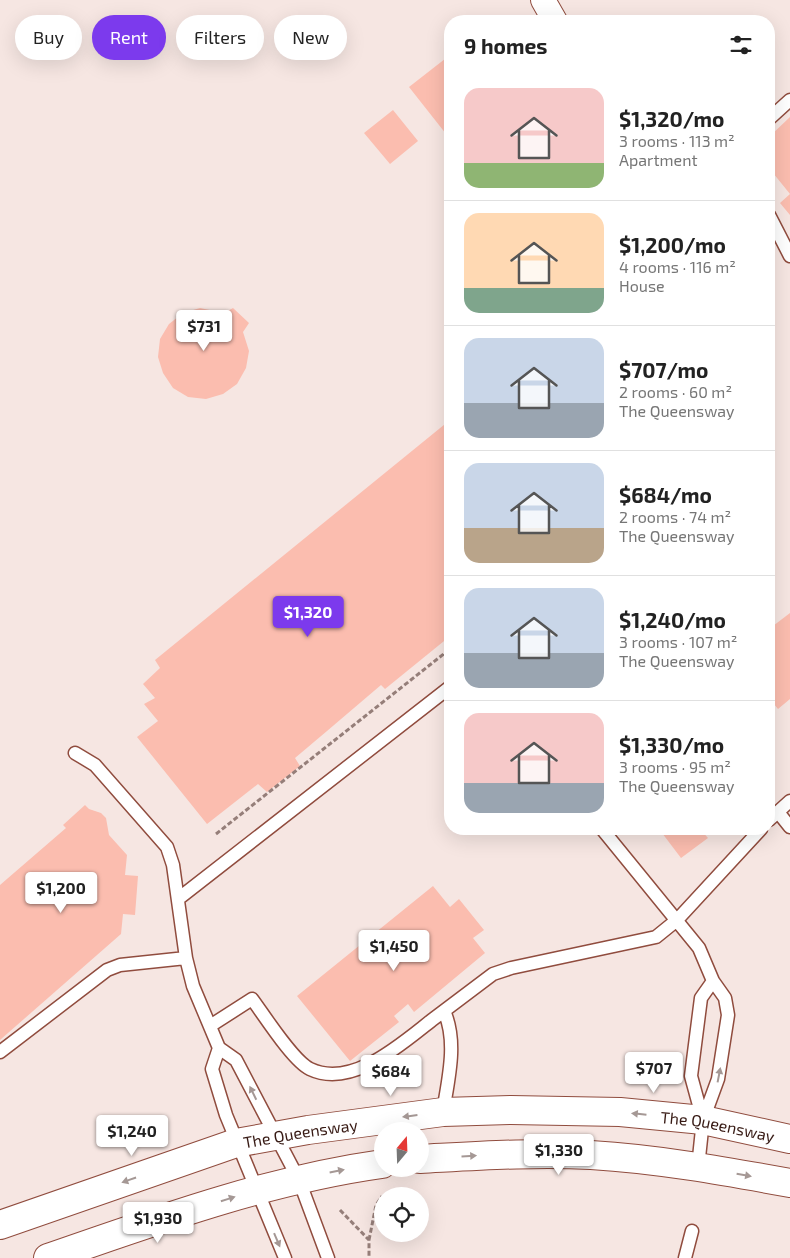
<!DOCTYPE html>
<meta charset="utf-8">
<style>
body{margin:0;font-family:"Exo 2",sans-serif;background:#f2f2f2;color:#222;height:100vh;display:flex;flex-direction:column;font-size:19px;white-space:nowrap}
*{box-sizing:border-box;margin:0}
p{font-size:16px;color:#767676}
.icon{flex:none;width:28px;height:28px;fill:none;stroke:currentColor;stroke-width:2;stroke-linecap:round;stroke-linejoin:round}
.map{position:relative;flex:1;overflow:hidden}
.details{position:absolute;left:444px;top:15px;width:331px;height:820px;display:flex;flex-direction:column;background:#fff;border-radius:20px;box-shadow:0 5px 20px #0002}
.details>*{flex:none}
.banner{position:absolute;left:15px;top:15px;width:354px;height:45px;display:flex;gap:10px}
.needle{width:32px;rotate:19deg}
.fabs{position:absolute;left:374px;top:1122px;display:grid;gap:10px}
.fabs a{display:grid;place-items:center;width:55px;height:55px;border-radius:50%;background:#fff;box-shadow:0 5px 20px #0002;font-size:25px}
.price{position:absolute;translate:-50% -42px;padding:0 11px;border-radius:5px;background:#fff;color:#222;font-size:16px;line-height:32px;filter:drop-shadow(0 1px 2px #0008)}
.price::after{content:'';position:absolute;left:50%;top:30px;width:15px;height:11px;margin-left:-8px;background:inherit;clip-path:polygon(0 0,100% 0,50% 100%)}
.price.active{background:#7c3aed;color:#fff}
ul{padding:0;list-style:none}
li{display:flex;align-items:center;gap:15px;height:125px;padding:0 20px}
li+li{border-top:1px solid #e0e0e0}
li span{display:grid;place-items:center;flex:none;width:140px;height:100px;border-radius:15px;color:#555}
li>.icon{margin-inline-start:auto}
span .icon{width:60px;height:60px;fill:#fffc;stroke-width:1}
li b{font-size:21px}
h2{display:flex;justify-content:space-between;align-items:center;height:60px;padding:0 20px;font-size:21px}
.tag{padding:0 18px;border-radius:22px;background:#fff;box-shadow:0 5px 20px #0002;font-size:18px;line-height:45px}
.tag.active{background:#7c3aed;color:#fff}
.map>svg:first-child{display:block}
</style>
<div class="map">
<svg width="790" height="1258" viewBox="0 0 790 1258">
<rect width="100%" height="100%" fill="#f6e6e2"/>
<path fill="#fbbdaf" d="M 450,55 L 450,139 L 409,87 Z
M 393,110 L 418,141 L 390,164 L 364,133 Z
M 790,117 L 790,215 L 780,203 L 790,194 L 769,168 L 769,137 Z
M 200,308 L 224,313 L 233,308 L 249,323 L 243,332 L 249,351 L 246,368 L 237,384 L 223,394 L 206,399 L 188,397 L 173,388 L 163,373 L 158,357 L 160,339 L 169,324 L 183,313 Z
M 450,420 L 450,628 L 445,632 L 449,637 L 385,689 L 381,685 L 327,731 L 295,758 L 300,766 L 267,792 L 258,784 L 207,824 L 137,737 L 158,721 L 144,704 L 155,698 L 143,684 L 160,668 L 155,660 Z
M 790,613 L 790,699 L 778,709 L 769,698 L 769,629 Z
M 85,805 L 89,809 L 101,813 L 106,818 L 109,835 L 127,855 L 125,875 L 138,876 L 135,915 L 123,914 L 121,934 L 0,1040 L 0,885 L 66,828 L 63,825 Z
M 659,829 L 700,829 L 708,838 L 681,858 Z
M 433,886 L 450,907 L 459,899 L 484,930 L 473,938 L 485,953 L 414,1012 L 408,1004 L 394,1016 L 399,1022 L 350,1061 L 297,996 Z"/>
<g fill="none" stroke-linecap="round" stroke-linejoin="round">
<g stroke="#904c3e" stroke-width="15">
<path id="service" d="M 769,119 L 790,100
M 769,215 L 790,256
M 75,753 L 95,765 L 167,847 L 173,865 L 186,958 L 193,986 L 219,1048 L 236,1060 L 299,1180 L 328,1258
M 778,812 L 790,827
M 769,820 L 790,801
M 602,829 L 699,948 L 713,981 L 725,998 L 728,1015 L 718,1079 L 703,1120 L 698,1167
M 178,899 L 450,687
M 210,1026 L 252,999 C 264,1015 293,1061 310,1069 C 352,1089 401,1044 432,1020 C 452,1005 472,990 493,974 L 511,968 L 656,937 L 677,920 L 761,829
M 219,1048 L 212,1069 L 226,1115 L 285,1258
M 0,1052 L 107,970 L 120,965 L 186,958
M 443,1112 C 448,1080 458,1042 444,1011
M 703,1120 L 691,1076 L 701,998 L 713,981
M 685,1258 L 692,1231"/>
</g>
<g stroke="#904c3e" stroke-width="26">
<path id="minor" d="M 543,0 L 555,21"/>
</g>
<g stroke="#904c3e" stroke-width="30">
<g id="secondary">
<path d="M 420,1159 C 477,1156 534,1152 591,1155 C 658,1159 724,1171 790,1183"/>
<path id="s1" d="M 0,1225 L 236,1143 L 308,1130 L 443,1112 L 511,1110 L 620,1112 L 703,1120 L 790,1139"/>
<path d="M 48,1258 C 158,1220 268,1180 382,1164"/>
</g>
</g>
<path stroke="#957e79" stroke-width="3" stroke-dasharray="5 2.5" stroke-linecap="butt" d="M 444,654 L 450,661
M 216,834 L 450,649
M 340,1210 L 369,1240 L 369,1258
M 369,1240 L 376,1205 L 382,1196"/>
<use href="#service" stroke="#fff" stroke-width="12"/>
<use href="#minor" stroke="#fff" stroke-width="24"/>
<use href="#secondary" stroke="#fff" stroke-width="28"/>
</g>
<defs><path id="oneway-solid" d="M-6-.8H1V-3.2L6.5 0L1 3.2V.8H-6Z" transform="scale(1.25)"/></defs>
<g fill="#a59895">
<use href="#oneway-solid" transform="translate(719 1075) rotate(-79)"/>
<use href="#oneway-solid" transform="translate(253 1093) rotate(-116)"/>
<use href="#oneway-solid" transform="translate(639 1114) rotate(-174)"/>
<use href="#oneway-solid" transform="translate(410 1116) rotate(173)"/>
<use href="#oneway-solid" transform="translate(469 1156) rotate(-3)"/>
<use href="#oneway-solid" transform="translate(337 1171) rotate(-11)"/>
<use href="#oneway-solid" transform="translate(744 1175) rotate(10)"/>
<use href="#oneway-solid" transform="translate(129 1180) rotate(161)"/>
<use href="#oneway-solid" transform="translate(228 1199) rotate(-18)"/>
<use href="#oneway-solid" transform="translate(277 1240) rotate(67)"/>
</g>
<g text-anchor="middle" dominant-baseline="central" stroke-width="5" stroke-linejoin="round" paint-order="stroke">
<g font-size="16" fill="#371a14" stroke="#f6e6e2">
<text stroke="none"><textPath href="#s1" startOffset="735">The Queensway</textPath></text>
<text stroke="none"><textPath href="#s1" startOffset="315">The Queensway</textPath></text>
</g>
</g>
</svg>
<div class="fabs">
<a><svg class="needle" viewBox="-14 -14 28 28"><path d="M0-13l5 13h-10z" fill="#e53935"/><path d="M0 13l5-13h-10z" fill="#767676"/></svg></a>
<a><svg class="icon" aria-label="locate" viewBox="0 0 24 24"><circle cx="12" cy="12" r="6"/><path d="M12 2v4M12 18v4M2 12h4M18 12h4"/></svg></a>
</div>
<b class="price" style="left:204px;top:352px">$731</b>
<b class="price active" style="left:308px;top:638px">$1,320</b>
<b class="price" style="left:61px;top:914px">$1,200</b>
<b class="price" style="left:394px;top:972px">$1,450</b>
<b class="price" style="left:654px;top:1094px">$707</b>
<b class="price" style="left:391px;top:1097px">$684</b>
<b class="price" style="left:132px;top:1157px">$1,240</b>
<b class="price" style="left:559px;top:1176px">$1,330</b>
<b class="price" style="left:158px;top:1244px">$1,930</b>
<div class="banner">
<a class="tag">Buy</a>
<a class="tag active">Rent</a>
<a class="tag">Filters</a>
<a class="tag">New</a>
</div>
<section class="details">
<h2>9 homes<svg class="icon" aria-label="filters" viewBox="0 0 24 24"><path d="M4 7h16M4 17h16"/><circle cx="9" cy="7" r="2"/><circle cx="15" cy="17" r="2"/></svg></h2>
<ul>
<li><span style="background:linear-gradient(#f6c9c9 75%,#8fb573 0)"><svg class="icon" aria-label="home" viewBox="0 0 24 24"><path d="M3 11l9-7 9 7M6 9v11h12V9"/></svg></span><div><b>$1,320/mo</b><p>3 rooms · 113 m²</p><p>Apartment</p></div></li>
<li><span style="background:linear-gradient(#ffd9b3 75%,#7fa58c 0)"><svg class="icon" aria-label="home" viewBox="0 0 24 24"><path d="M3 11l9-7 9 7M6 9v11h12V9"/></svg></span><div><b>$1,200/mo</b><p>4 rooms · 116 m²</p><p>House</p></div></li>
<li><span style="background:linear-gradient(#c9d6e8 65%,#9aa5b1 0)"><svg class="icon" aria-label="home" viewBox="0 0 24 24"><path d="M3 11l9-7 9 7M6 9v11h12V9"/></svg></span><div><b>$707/mo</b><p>2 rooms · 60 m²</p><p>The Queensway</p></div></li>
<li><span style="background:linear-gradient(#c9d6e8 65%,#b9a48a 0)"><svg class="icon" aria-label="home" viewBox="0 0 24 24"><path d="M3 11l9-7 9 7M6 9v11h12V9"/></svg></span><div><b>$684/mo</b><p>2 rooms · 74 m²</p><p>The Queensway</p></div></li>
<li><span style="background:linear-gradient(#c9d6e8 65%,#9aa5b1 0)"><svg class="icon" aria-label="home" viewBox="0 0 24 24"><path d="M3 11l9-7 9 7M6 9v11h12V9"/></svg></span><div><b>$1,240/mo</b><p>3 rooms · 107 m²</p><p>The Queensway</p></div></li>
<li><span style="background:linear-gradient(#f6c9c9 70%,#9aa5b1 0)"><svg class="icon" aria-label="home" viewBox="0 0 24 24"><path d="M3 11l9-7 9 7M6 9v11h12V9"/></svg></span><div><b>$1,330/mo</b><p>3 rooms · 95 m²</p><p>The Queensway</p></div></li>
</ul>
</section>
</div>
